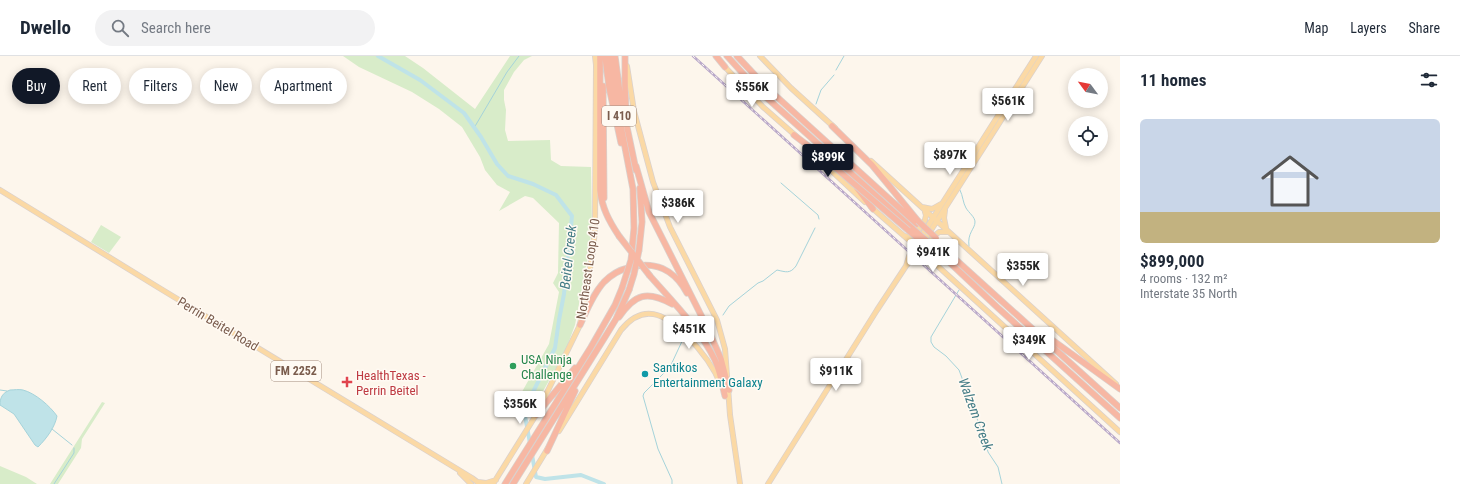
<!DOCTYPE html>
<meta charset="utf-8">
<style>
body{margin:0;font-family:"Roboto Condensed",sans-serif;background:#f2f2f3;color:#1f2937;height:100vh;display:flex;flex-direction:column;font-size:15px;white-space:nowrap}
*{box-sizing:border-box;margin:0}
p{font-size:13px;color:#747a83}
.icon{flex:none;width:22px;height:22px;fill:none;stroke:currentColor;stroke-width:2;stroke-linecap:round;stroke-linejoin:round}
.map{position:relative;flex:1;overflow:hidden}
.details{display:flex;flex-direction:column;background:#fff;width:340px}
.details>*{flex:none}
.hud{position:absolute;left:12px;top:12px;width:380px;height:36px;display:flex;gap:8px}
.needle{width:26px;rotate:302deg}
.tools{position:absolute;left:1068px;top:12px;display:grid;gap:8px}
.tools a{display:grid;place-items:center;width:40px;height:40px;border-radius:50%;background:#fff;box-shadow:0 2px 10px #0003;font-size:20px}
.price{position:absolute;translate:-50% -34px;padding:0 9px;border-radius:4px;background:#fff;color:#222;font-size:13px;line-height:26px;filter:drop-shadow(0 1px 2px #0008)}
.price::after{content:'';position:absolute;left:50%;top:24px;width:12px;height:9px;margin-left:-6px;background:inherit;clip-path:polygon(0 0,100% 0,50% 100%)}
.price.selected{background:#111827;color:#fff}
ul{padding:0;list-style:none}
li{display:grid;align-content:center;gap:8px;height:212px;padding:0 20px}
li span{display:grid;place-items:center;height:124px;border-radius:6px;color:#555}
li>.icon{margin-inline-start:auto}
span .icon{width:72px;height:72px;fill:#fffc;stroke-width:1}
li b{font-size:17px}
h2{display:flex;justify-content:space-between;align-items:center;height:48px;padding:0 20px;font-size:17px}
.tag{padding:0 14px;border-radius:18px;background:#fff;box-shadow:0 2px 10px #0003;font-size:14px;line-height:36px}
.tag.selected{background:#111827;color:#fff}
header{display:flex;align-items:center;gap:24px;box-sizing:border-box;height:56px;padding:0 20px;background:#fff;border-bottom:1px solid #e0e1e3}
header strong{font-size:19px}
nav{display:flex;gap:22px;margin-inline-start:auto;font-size:14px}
.search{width:280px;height:36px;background:#f2f2f3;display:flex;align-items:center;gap:10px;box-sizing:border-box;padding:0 14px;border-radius:22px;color:#747a83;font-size:15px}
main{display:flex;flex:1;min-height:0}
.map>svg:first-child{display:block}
</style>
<header>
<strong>Dwello</strong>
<div class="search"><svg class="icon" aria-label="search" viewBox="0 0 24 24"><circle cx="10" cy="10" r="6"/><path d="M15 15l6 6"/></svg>Search here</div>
<nav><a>Map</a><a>Layers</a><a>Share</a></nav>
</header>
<main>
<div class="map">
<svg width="1120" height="428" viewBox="0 0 1120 428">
<rect width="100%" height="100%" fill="#fdf6ec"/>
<path fill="#d8ecc9" d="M 343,0 L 405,0 L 423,12 L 475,53 L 510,0 L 532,0 L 524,4 L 514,16 L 504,34 L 504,44 L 506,54 L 505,74 L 508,85 L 550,84 L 551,104 L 561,110 L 591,111 L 592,171 L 588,201 L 575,269 L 565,296 L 532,355 L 516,356 L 514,353 L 523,334 L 549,288 L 559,236 L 553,227 L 558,217 L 559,167 L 533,142 L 525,140 L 499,155 L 510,136 L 497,129 L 485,114 L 480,101 L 462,71 L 439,53 L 412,36 L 359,11 Z
M 101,169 L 121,181 L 109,197 L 91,186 Z
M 102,346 L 105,347 L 82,383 L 81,392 L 58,428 L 50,428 Z
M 0,410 L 26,421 L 37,428 L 0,428 Z"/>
<path fill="#bfe3e8" stroke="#a5d3da" d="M 10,334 C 14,334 19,333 23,334 C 35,337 50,350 57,360 C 55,371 47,382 38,391 L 35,389 L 14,358 L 0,349 C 0,342 2,337 10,334 Z"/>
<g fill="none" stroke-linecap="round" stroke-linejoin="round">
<path stroke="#a5d3da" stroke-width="1" d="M 836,14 L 844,0
M 816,48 L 821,34 L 834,19
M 474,72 L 507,16 L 519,0
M 781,127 L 818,159 L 819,163
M 960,134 C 963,140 963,147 966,152 C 969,157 975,161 975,166 C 975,173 967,177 969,190
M 959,234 L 931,281 L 931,286 L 934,291 L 946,300 L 959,314 L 985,384 L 988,396 L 998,411 L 1002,428
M 723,259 L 729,250 L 758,227 L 763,225 L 777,214 C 786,216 790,218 796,210 L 815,172
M 0,334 L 7,335
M 52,373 L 72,389
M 54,428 L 74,397 L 74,392
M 672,428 L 672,424 L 658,393 L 643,340 L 644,337 L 670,311 L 684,281"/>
<path stroke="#bfe3e8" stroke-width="4" d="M 378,0 L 420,24 L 464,57 L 481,81 L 497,108 L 508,120 L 533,128 L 556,139 L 572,160 L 564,238 L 559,264 L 555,292 L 524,354 L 536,421 L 545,423 L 581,419 L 604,428"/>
<g stroke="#dad1cd" stroke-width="6">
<path id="major" d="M 760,0 L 791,32 L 835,72
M 627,10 L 634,55 L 653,126 L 670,171 L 717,264 L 725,293 L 727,320
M 724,10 L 763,51 L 796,80
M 806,91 L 865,146
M 871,105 L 1116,328
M 0,134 L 156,230 L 472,422 L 480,428
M 871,151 L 919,193 L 1120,376
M 922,151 L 932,153 L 941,148
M 945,154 L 944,162 L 946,172
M 904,180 L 910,181 L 915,179 L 925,164 L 926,159 L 925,156
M 932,182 L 939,176 L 948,176
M 907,209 L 919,193 L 1042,0
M 728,331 L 730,359 L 740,428
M 559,375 L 621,274 C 643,247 664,257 686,279 C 701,294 713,309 721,329
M 460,417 L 471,428
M 478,426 L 486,427 L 496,424
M 493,428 L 536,359 L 580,269 L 593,195 L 595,172 L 596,9 L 595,0
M 526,428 L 548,392
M 768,428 L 877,254 L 906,210 L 909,200 L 933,162 L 1036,0"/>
</g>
<g stroke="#dad1cd" stroke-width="7">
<path id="highway" d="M 600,0 L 600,134 C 602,152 609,165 619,180
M 605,0 L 609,31 L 621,87
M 610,0 L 614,34 L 633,133 L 634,172 L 632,193
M 615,0 L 620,38 L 636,114
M 625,0 L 625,31 L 626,56
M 716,0 L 725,11
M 727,0 L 757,33 L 913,173
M 737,0 L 766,31 L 917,168
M 603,30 L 604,142
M 832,70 L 872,109 L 918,165
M 794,79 L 824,102
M 636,110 L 649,156 L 707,271 L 721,303 L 729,334
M 857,132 L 873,153
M 934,184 L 1120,352
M 931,189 L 997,251 L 1120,362
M 639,194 L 642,166 L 640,132
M 650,220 C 672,245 700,273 715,304 C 720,315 722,328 725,340
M 619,261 C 635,238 647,234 672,248
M 580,269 C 587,254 593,238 604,226 C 611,219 619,214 628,212 C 654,204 674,213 687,237
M 1044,278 L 1120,333
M 536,359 L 575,312
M 547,395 L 575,335
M 505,428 L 591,291 L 615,249 L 622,232
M 513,428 L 605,281 L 616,263 L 629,234"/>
</g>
<use href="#major" stroke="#fbd9a5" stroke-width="4.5"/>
<use href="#highway" stroke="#f7b7a3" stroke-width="5.5"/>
<g stroke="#b9a8c9" stroke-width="2.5">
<path id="rail" d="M 693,0 L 1120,387"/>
</g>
<use href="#rail" stroke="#fffaf3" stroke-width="1" stroke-dasharray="3" stroke-linecap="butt"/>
<g stroke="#dad1cd" stroke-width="7" stroke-linecap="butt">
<path id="highway-bridge" d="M 824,102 L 929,192
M 918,165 L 936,182
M 913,173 L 928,186
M 619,180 L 650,220
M 622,232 L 631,204 L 632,196
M 629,234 L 634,218 L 639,194"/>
</g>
<use href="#highway-bridge" stroke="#f7b7a3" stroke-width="5.5"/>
</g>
<circle fill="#2e9e5b" stroke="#fffaf3" stroke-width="1.5" cx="513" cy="310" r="4"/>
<circle fill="#0f9aa8" stroke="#fffaf3" stroke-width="1.5" cx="645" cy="318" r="4"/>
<path fill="#e0444e" stroke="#fffaf3" stroke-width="1.5" d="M345 320h4v4h4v4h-4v4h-4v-4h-4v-4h4z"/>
<g text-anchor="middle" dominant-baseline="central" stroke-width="3" stroke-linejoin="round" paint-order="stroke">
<g fill="#fffaf3" stroke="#a28b7f" stroke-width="1">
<rect x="602" y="50" width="34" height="20" rx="3"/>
<rect x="271" y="305" width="50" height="20" rx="3"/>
</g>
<g font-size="12" font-weight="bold" fill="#7a5c4d">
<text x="619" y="60">I 410</text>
<text x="296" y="315">FM 2252</text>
</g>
<g font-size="13" fill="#7a5c4d" stroke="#fffaf3">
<text transform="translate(588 213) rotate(-82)">Northeast Loop 410</text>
<text transform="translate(218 268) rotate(31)">Perrin Beitel Road</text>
</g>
<g font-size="13" fill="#27864d" stroke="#fffaf3" text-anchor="start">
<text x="521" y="303">USA Ninja<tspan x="521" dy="15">Challenge</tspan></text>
</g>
<g font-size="13" fill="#0d838f" stroke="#fffaf3" text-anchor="start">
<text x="653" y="311">Santikos<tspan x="653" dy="15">Entertainment Galaxy</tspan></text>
</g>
<g font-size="13" fill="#be3a42" stroke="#fffaf3" text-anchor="start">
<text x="356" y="319">HealthTexas -<tspan x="356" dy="15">Perrin Beitel</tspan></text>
</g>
<g font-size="14" font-style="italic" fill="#437c86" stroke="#fffaf3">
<text transform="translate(568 201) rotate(-84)">Beitel Creek</text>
<text transform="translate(976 358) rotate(70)">Walzem Creek</text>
</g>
</g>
</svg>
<div class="tools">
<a><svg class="needle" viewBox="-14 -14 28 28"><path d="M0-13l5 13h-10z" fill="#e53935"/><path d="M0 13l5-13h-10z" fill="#747a83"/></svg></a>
<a><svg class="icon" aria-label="locate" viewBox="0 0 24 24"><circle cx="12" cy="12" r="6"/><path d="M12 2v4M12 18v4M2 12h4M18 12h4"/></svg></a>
</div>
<b class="price" style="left:752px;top:52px">$556K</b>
<b class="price" style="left:1008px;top:66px">$561K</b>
<b class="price" style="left:950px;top:120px">$897K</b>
<b class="price selected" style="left:828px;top:122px">$899K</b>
<b class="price" style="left:678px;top:168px">$386K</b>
<b class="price" style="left:933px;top:217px">$941K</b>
<b class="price" style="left:1023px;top:231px">$355K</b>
<b class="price" style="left:689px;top:294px">$451K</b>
<b class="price" style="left:1029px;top:305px">$349K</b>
<b class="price" style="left:836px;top:336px">$911K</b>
<b class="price" style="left:520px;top:369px">$356K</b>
<div class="hud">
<a class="tag selected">Buy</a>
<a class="tag">Rent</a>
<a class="tag">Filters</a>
<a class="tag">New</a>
<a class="tag">Apartment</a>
</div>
</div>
<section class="details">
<h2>11 homes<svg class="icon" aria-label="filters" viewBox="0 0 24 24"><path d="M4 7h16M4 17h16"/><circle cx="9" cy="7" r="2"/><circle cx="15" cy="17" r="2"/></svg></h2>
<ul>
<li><span style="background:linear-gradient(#c9d6e8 75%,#c2b280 0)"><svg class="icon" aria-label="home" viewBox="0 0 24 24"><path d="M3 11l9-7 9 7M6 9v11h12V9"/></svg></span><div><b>$899,000</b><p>4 rooms · 132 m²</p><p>Interstate 35 North</p></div></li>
</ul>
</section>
</main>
